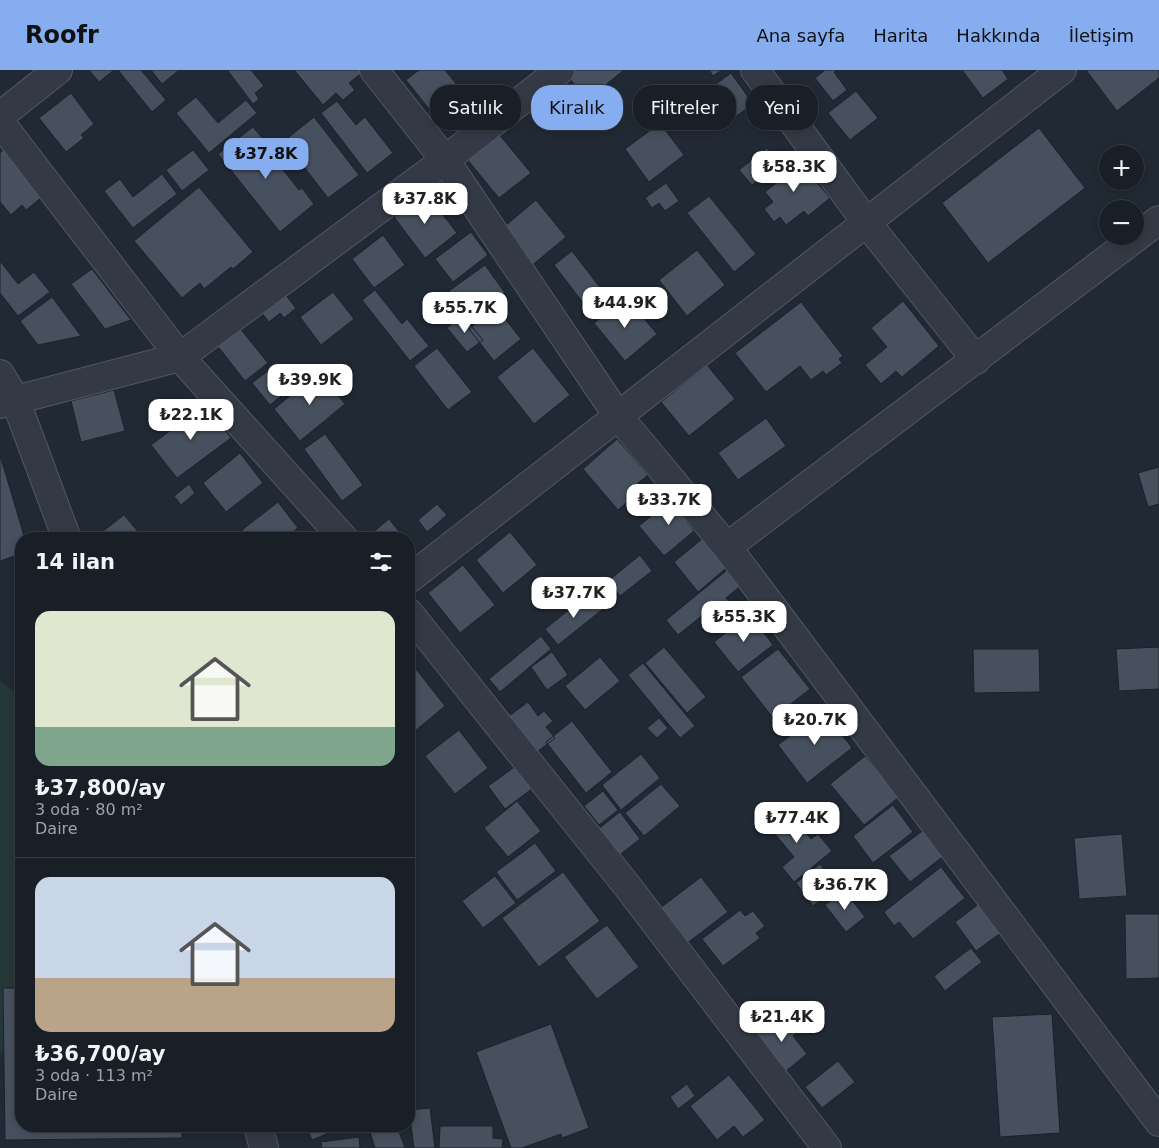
<!DOCTYPE html>
<html lang="tr">
<meta charset="utf-8">
<style>
body{margin:0;font-family:"DejaVu Sans",sans-serif;background:#262c33;color:#f1f3f6;height:100vh;display:flex;flex-direction:column;font-size:19px;white-space:nowrap}
*{box-sizing:border-box;margin:0}
p{font-size:16px;color:#9fa2a7}
.icon{flex:none;width:28px;height:28px;fill:none;stroke:currentColor;stroke-width:2;stroke-linecap:round;stroke-linejoin:round}
.map{position:relative;flex:1;overflow:hidden}
.drawer{position:absolute;left:15px;top:462px;width:400px;height:600px;display:flex;flex-direction:column;background:#191f27;border-radius:20px;box-shadow:0 2px 8px #0003,0 0 0 1px #373d44}
.drawer>*{flex:none}
.hud{position:absolute;left:430px;top:15px;width:475px;height:45px;display:flex;gap:10px}
.fabs{position:absolute;left:1099px;top:75px;display:grid;gap:10px}
.fabs a{display:grid;place-items:center;width:45px;height:45px;border-radius:50%;background:#191f27;box-shadow:0 2px 8px #0003,0 0 0 1px #373d44;font-size:25px}
.price{position:absolute;translate:-50% -42px;padding:0 11px;border-radius:10px;background:#fff;color:#222;font-size:16px;line-height:32px;filter:drop-shadow(0 1px 2px #0008)}
.price::after{content:'';position:absolute;left:50%;top:30px;width:15px;height:11px;margin-left:-8px;background:inherit;clip-path:polygon(0 0,100% 0,50% 100%)}
.price.current{background:#85adef;color:#111}
ul{padding:0;list-style:none}
li{display:grid;align-content:center;gap:10px;height:265px;padding:0 20px}
li+li{border-top:1px solid #373d44}
li span{display:grid;place-items:center;height:155px;border-radius:15px;color:#555}
li>.icon{margin-inline-start:auto}
span .icon{width:90px;height:90px;fill:#fffc;stroke-width:1}
li b{font-size:21px}
h2{display:flex;justify-content:space-between;align-items:center;height:60px;padding:0 20px;font-size:21px}
.tag{padding:0 18px;border-radius:20px;background:#191f27;box-shadow:0 2px 8px #0003,0 0 0 1px #373d44;font-size:18px;line-height:45px}
.tag.current{background:#85adef;color:#111}
header{display:flex;align-items:center;gap:30px;box-sizing:border-box;height:70px;padding:0 25px;background:#85adef;color:#111}
header strong{font-size:24px}
nav{display:flex;gap:28px;margin-inline-start:auto;font-size:18px}
.map>svg:first-child{display:block}
</style>
<header>
<strong>Roofr</strong>
<nav><a>Ana sayfa</a><a>Harita</a><a>Hakkında</a><a>İletişim</a></nav>
</header>
<div class="map">
<svg width="1159" height="1078" viewBox="0 0 1159 1078">
<rect width="100%" height="100%" fill="#212934"/>
<path fill="#253737" d="M 0,610 L 21,628 L 21,963 L 0,983 Z"/>
<path fill="#47505e" stroke="#1b222b" d="M 89,0 L 114,0 L 99,12 Z
M 118,0 L 141,0 L 166,30 L 152,42 Z
M 151,0 L 179,0 L 162,14 Z
M 229,0 L 251,0 L 264,16 L 255,23 L 259,29 L 253,34 L 228,1 Z
M 294,0 L 362,0 L 363,2 L 349,13 L 355,20 L 343,30 L 336,23 L 323,35 Z
M 419,0 L 445,0 L 474,36 L 445,59 L 406,10 Z
M 570,0 L 624,0 L 587,30 L 566,4 Z
M 709,0 L 722,0 L 713,6 Z
M 825,0 L 837,0 L 834,2 L 847,20 L 833,31 L 815,8 Z
M 962,0 L 1002,0 L 1008,9 L 983,28 Z
M 1086,0 L 1159,0 L 1159,8 L 1117,41 Z
M 731,3 L 753,34 L 715,62 L 692,32 Z
M 856,21 L 878,48 L 850,70 L 828,43 Z
M 71,23 L 94,54 L 81,65 L 84,68 L 66,82 L 39,48 Z
M 196,27 L 218,53 L 246,30 L 257,43 L 209,83 L 176,43 Z
M 337,31 L 356,55 L 365,47 L 393,83 L 367,103 L 321,43 Z
M 314,47 L 359,105 L 328,128 L 284,71 Z
M 660,53 L 684,85 L 649,112 L 625,79 Z
M 253,57 L 270,77 L 267,80 L 299,120 L 302,118 L 314,134 L 280,162 L 218,84 Z
M 1039,58 L 1085,118 L 988,193 L 942,133 Z
M 498,63 L 531,103 L 499,128 L 466,88 Z
M 6,77 L 42,127 L 26,140 L 22,135 L 11,145 L 0,132 L 0,83 Z
M 767,78 L 779,93 L 752,115 L 739,100 Z
M 193,80 L 209,100 L 182,121 L 166,100 Z
M 795,86 L 830,128 L 808,146 L 804,141 L 786,155 L 780,147 L 774,152 L 764,139 L 773,132 L 765,122 L 780,110 L 774,103 Z
M 162,104 L 177,124 L 133,158 L 104,121 L 120,109 L 133,127 Z
M 666,113 L 679,131 L 665,141 L 659,133 L 652,138 L 645,128 Z
M 199,117 L 253,182 L 233,199 L 231,197 L 204,219 L 200,213 L 182,228 L 134,171 Z
M 426,123 L 457,163 L 425,188 L 394,147 Z
M 709,126 L 756,184 L 734,202 L 687,143 Z
M 536,130 L 566,167 L 529,198 L 499,161 Z
M 471,162 L 488,185 L 453,212 L 435,189 Z
M 383,165 L 405,195 L 374,218 L 352,189 Z
M 697,180 L 725,215 L 687,246 L 659,210 Z
M 572,181 L 608,228 L 590,242 L 554,195 Z
M 0,191 L 18,214 L 34,202 L 50,222 L 18,246 L 0,223 Z
M 485,195 L 505,223 L 468,249 L 449,221 Z
M 92,199 L 131,250 L 105,259 L 71,214 Z
M 375,220 L 402,254 L 407,249 L 429,276 L 410,291 L 362,230 Z
M 333,222 L 354,249 L 321,275 L 300,247 Z
M 284,223 L 296,238 L 284,248 L 280,243 L 269,252 L 261,242 Z
M 52,227 L 81,266 L 38,275 L 20,251 Z
M 626,227 L 657,264 L 625,291 L 594,253 Z
M 903,231 L 939,276 L 902,307 L 896,301 L 881,314 L 865,295 L 887,277 L 871,258 Z
M 801,232 L 843,286 L 839,289 L 842,293 L 826,305 L 823,301 L 811,310 L 800,296 L 766,322 L 735,283 Z
M 496,237 L 521,269 L 494,291 L 469,259 Z
M 462,245 L 483,270 L 467,282 L 447,258 Z
M 238,256 L 268,293 L 245,311 L 216,274 Z
M 437,278 L 472,322 L 448,340 L 414,296 Z
M 533,278 L 570,325 L 534,354 L 497,307 Z
M 707,295 L 735,329 L 689,366 L 661,332 Z
M 282,296 L 296,314 L 270,335 L 252,313 L 269,300 L 272,304 Z
M 319,302 L 345,334 L 300,371 L 274,339 Z
M 114,320 L 125,361 L 81,372 L 71,331 Z
M 205,334 L 231,368 L 177,408 L 151,375 Z
M 766,348 L 786,376 L 738,410 L 718,383 Z
M 325,364 L 363,415 L 342,431 L 304,379 Z
M 617,369 L 648,405 L 637,414 L 642,420 L 618,440 L 583,399 Z
M 240,383 L 263,413 L 226,442 L 203,413 Z
M 0,385 L 25,469 L 21,469 L 21,484 L 0,491 Z
M 1159,397 L 1159,434 L 1148,437 L 1138,403 Z
M 189,414 L 195,423 L 181,435 L 174,426 Z
M 653,415 L 664,428 L 643,445 L 633,433 Z
M 680,429 L 694,446 L 687,452 L 694,461 L 664,486 L 639,456 L 669,431 L 673,435 Z
M 278,432 L 298,458 L 285,469 L 249,469 L 242,460 Z
M 437,434 L 447,445 L 427,462 L 418,450 Z
M 124,445 L 140,464 L 134,469 L 101,469 L 98,465 Z
M 389,449 L 405,469 L 368,469 L 367,467 Z
M 510,462 L 537,495 L 503,523 L 476,490 Z
M 708,464 L 732,493 L 698,522 L 674,492 Z
M 640,485 L 652,501 L 620,526 L 608,511 Z
M 463,495 L 495,535 L 460,563 L 428,523 Z
M 731,497 L 744,513 L 726,528 L 734,538 L 718,551 L 709,540 L 678,565 L 666,550 Z
M 590,523 L 603,539 L 558,575 L 545,559 Z
M 750,544 L 773,575 L 738,602 L 714,572 Z
M 541,566 L 551,579 L 500,622 L 489,609 Z
M 664,577 L 706,627 L 687,643 L 645,593 Z
M 1159,577 L 1159,619 L 1119,621 L 1116,579 Z
M 778,579 L 810,619 L 773,648 L 741,607 Z
M 973,579 L 1039,579 L 1040,622 L 974,623 Z
M 552,582 L 568,605 L 547,620 L 531,597 Z
M 600,587 L 620,611 L 585,640 L 565,616 Z
M 643,593 L 695,656 L 680,668 L 628,605 Z
M 416,599 L 445,636 L 409,666 L 409,605 Z
M 528,632 L 538,646 L 544,641 L 553,651 L 546,657 L 555,668 L 537,682 L 509,646 Z
M 823,640 L 852,678 L 807,713 L 778,675 Z
M 659,648 L 668,658 L 657,668 L 647,658 Z
M 572,651 L 612,702 L 586,723 L 546,672 Z
M 459,660 L 488,698 L 455,724 L 425,686 Z
M 641,684 L 660,708 L 621,740 L 602,715 Z
M 865,686 L 899,727 L 864,755 L 830,714 Z
M 520,693 L 537,715 L 505,739 L 488,716 Z
M 661,714 L 680,736 L 644,766 L 625,743 Z
M 603,721 L 618,740 L 599,755 L 584,736 Z
M 517,731 L 541,761 L 508,787 L 484,758 Z
M 893,735 L 913,762 L 873,793 L 853,766 Z
M 785,736 L 811,769 L 818,764 L 832,781 L 794,812 L 782,797 L 794,787 L 765,752 Z
M 620,742 L 640,769 L 617,787 L 597,760 Z
M 925,759 L 945,785 L 910,812 L 889,786 Z
M 1122,764 L 1127,826 L 1079,829 L 1074,768 Z
M 535,773 L 556,801 L 517,830 L 496,802 Z
M 820,794 L 838,817 L 813,836 L 796,813 Z
M 941,797 L 965,828 L 913,869 L 899,852 L 894,856 L 884,842 Z
M 563,802 L 600,851 L 539,897 L 502,848 Z
M 495,806 L 516,833 L 483,858 L 462,831 Z
M 701,807 L 728,842 L 686,874 L 659,839 Z
M 844,820 L 865,847 L 846,862 L 825,835 Z
M 984,830 L 1006,859 L 976,881 L 955,852 Z
M 740,840 L 745,846 L 753,841 L 765,856 L 756,863 L 760,868 L 723,896 L 702,869 Z
M 1125,844 L 1159,844 L 1159,908 L 1126,909 Z
M 607,855 L 639,897 L 597,929 L 564,887 Z
M 971,878 L 982,892 L 945,921 L 934,906 Z
M 3,918 L 21,918 L 21,1056 L 182,1056 L 182,1068 L 5,1070 Z
M 1052,944 L 1060,1063 L 1000,1067 L 992,947 Z
M 777,947 L 787,959 L 791,954 L 798,962 L 793,966 L 807,984 L 786,1001 L 756,965 Z
M 551,954 L 589,1058 L 562,1068 L 561,1064 L 522,1078 L 511,1078 L 476,982 Z
M 838,991 L 855,1012 L 822,1038 L 805,1017 Z
M 729,1005 L 765,1050 L 743,1067 L 734,1056 L 717,1070 L 690,1036 Z
M 687,1014 L 695,1026 L 678,1039 L 670,1027 Z
M 430,1038 L 435,1078 L 414,1078 L 409,1040 Z
M 306,1056 L 346,1056 L 312,1070 Z
M 368,1056 L 397,1056 L 405,1078 L 375,1078 Z
M 440,1056 L 493,1056 L 493,1068 L 503,1069 L 502,1078 L 439,1078 Z
M 359,1067 L 360,1078 L 322,1078 L 321,1072 Z"/>
<g fill="none" stroke-linecap="round" stroke-linejoin="round">
<g stroke="#515863" stroke-width="30">
<path id="minor" d="M 374,0 L 445,90 L 618,346 L 727,477 L 1159,1052
M 755,0 L 866,152 L 976,290
M 0,46 L 58,0
M 0,52 L 180,287 L 344,469
M 0,304 L 15,329 L 67,469
M 0,334 L 180,287 L 445,90 L 560,0
M 727,477 L 1159,150
M 409,509 L 1062,0
M 409,543 L 628,817 L 827,1078
M 258,1056 L 264,1078"/>
</g>
<use href="#minor" stroke="#343a45" stroke-width="28"/>
</g>
</svg>
<div class="fabs">
<a>+</a>
<a>−</a>
</div>
<b class="price current" style="left:266px;top:110px">₺37.8K</b>
<b class="price" style="left:794px;top:123px">₺58.3K</b>
<b class="price" style="left:425px;top:155px">₺37.8K</b>
<b class="price" style="left:625px;top:259px">₺44.9K</b>
<b class="price" style="left:465px;top:264px">₺55.7K</b>
<b class="price" style="left:310px;top:336px">₺39.9K</b>
<b class="price" style="left:191px;top:371px">₺22.1K</b>
<b class="price" style="left:669px;top:456px">₺33.7K</b>
<b class="price" style="left:574px;top:549px">₺37.7K</b>
<b class="price" style="left:744px;top:573px">₺55.3K</b>
<b class="price" style="left:815px;top:676px">₺20.7K</b>
<b class="price" style="left:797px;top:774px">₺77.4K</b>
<b class="price" style="left:845px;top:841px">₺36.7K</b>
<b class="price" style="left:782px;top:973px">₺21.4K</b>
<div class="hud">
<a class="tag">Satılık</a>
<a class="tag current">Kiralık</a>
<a class="tag">Filtreler</a>
<a class="tag">Yeni</a>
</div>
<section class="drawer">
<h2>14 ilan<svg class="icon" aria-label="filters" viewBox="0 0 24 24"><path d="M4 7h16M4 17h16"/><circle cx="9" cy="7" r="2"/><circle cx="15" cy="17" r="2"/></svg></h2>
<ul>
<li><span style="background:linear-gradient(#dfe7d0 75%,#7fa58c 0)"><svg class="icon" aria-label="home" viewBox="0 0 24 24"><path d="M3 11l9-7 9 7M6 9v11h12V9"/></svg></span><div><b>₺37,800/ay</b><p>3 oda · 80 m²</p><p>Daire</p></div></li>
<li><span style="background:linear-gradient(#c9d6e8 65%,#b9a48a 0)"><svg class="icon" aria-label="home" viewBox="0 0 24 24"><path d="M3 11l9-7 9 7M6 9v11h12V9"/></svg></span><div><b>₺36,700/ay</b><p>3 oda · 113 m²</p><p>Daire</p></div></li>
</ul>
</section>
</div>
